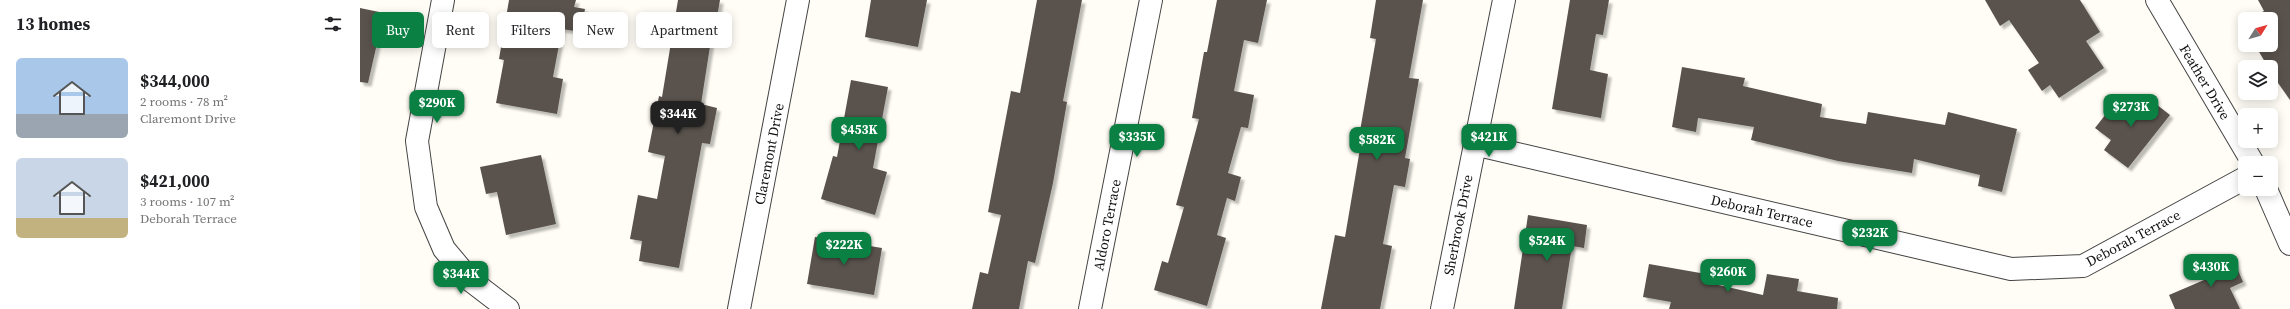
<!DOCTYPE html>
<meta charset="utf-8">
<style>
body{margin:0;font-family:"Source Serif 4",serif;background:#f2f2f2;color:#202124;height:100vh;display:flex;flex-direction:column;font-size:15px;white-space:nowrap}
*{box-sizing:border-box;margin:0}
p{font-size:13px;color:#757577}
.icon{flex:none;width:22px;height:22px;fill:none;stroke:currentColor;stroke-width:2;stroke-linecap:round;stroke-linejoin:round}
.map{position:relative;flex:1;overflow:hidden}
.panel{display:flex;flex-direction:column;background:#fff;width:360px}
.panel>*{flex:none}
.top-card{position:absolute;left:12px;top:12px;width:380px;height:36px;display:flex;gap:8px}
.needle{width:26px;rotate:53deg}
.fabs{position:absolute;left:1878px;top:12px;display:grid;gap:8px}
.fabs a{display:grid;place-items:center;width:40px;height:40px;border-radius:6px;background:#fff;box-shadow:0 2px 10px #0003;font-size:20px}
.price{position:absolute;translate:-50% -34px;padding:0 9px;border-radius:8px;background:#0b8043;color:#fff;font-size:13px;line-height:26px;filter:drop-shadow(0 1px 2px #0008)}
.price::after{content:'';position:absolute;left:50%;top:24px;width:12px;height:9px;margin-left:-6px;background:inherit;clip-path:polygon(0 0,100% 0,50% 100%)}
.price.current{background:#222;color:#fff}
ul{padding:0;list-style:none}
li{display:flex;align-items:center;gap:12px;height:100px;padding:0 16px}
li span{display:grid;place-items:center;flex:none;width:112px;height:80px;border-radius:6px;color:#555}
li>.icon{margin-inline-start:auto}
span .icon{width:48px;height:48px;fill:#fffc;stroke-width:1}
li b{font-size:17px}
h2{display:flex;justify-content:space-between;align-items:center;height:48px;padding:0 16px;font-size:17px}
.tag{padding:0 14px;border-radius:6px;background:#fff;box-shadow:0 2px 10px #0003;font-size:14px;line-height:36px}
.tag.current{background:#0b8043;color:#fff}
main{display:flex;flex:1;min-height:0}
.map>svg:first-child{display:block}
</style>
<main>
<section class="panel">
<h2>13 homes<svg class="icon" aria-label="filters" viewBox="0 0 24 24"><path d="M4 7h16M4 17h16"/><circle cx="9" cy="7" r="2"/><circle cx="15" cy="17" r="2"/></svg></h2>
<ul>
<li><span style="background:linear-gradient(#a9c7e8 70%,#9aa5b1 0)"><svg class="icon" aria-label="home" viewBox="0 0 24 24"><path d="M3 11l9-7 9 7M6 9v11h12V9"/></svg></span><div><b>$344,000</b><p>2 rooms · 78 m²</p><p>Claremont Drive</p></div></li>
<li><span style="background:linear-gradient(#c9d6e8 75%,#c2b280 0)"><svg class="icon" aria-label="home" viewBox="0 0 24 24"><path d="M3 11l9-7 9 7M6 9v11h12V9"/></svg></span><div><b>$421,000</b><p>3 rooms · 107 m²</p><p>Deborah Terrace</p></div></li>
</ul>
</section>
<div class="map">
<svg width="1930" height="309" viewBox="0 0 1930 309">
<defs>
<filter id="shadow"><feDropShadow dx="3.5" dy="3.5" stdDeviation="1" flood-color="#0004"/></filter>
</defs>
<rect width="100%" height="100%" fill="#fffdf5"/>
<path fill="#5a524d" filter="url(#shadow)" d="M 149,0 L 216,0 L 214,7 L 225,9 L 221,32 L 202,29 L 193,77 L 203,79 L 197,114 L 136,103 L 144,60 L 139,59 Z
M 318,0 L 360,0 L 353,40 L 351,40 L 341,104 L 357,108 L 350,144 L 342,143 L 319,268 L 279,261 L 282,241 L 270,239 L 278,195 L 297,199 L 305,156 L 288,152 L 299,96 L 302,97 Z
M 511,0 L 567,0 L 558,47 L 505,37 Z
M 677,0 L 722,0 L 703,101 L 707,102 L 693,183 L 675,263 L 668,261 L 659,309 L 612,309 L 620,272 L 628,274 L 641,215 L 628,212 L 651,91 L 660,93 Z
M 857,0 L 907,0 L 898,43 L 884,40 L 874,91 L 894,95 L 888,128 L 881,127 L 868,173 L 881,177 L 875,201 L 867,198 L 857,235 L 866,238 L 847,306 L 794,290 L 802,261 L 808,263 L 824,207 L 816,205 L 839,119 L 832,118 L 844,52 L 847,52 Z
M 1016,0 L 1063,0 L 1049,78 L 1059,79 L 1045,158 L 1050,159 L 1045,187 L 1034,185 L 1023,244 L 1032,246 L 1020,309 L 961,309 L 975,235 L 985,237 L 1003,131 L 1000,131 L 1016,39 L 1010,38 Z
M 1210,0 L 1249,0 L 1243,35 L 1236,34 L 1230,70 L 1248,74 L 1241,118 L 1192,109 Z
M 1625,0 L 1720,0 L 1740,32 L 1726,41 L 1744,68 L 1699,98 L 1690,85 L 1682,91 L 1668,70 L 1679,63 L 1649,20 L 1640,26 Z
M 1898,0 L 1930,0 L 1930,100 L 1911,73 L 1911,67 L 1908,67 L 1895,45 L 1911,45 L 1911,19 L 1890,19 L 1904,11 Z
M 0,8 L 24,13 L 8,83 L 0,82 Z
M 1322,67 L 1385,78 L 1383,86 L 1462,104 L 1460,117 L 1506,124 L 1508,112 L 1585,125 L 1588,112 L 1657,129 L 1642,192 L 1618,186 L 1620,175 L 1554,159 L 1552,173 L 1478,161 L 1391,140 L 1394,127 L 1338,118 L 1336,132 L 1312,127 Z
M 491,80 L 528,87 L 513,168 L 527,172 L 515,215 L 461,199 L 473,156 L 477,157 Z
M 1783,94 L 1810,115 L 1768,168 L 1744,150 L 1751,140 L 1735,128 L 1760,96 L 1773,106 Z
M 181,155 L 196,224 L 146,235 L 137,192 L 126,194 L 120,167 Z
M 1168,215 L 1227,225 L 1224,248 L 1212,246 L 1202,309 L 1154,309 Z
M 455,237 L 522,248 L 514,295 L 447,284 Z
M 1871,254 L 1883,282 L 1870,288 L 1880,309 L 1815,309 L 1809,295 L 1844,280 L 1839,268 Z
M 1289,264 L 1346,274 L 1345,282 L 1403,295 L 1407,274 L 1439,279 L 1437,291 L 1478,298 L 1477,309 L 1309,309 L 1311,302 L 1283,297 Z"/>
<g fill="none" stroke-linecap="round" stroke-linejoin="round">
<g stroke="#444" stroke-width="24">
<path id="minor" d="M 83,0 L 57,141 L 66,207 L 84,249 L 110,280 L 148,309
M 1797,0 L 1893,163
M 1114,144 L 1651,269 L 1723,266 L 1885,178
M 1906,189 L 1930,244
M 379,309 L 438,0
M 730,309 L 791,0
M 1082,309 L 1144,0"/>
</g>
<use href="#minor" stroke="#fff" stroke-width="22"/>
</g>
<g text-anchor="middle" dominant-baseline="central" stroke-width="4" stroke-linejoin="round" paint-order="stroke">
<g font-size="14" fill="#111" stroke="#fff">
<text transform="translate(1845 82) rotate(59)">Feather Drive</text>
<text transform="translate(409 154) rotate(-79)">Claremont Drive</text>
<text transform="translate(1402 211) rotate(13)">Deborah Terrace</text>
<text transform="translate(747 225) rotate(-79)">Aldoro Terrace</text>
<text transform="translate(1098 225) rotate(-79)">Sherbrook Drive</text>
<text transform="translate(1773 238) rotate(-28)">Deborah Terrace</text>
</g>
</g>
</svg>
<div class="fabs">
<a><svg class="needle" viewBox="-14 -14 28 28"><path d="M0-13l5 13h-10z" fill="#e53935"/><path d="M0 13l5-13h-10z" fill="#757577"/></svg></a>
<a><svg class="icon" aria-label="layers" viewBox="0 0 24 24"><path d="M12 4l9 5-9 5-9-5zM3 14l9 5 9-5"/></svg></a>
<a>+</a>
<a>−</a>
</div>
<b class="price" style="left:77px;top:124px">$290K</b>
<b class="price" style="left:1771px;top:128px">$273K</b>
<b class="price current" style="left:318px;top:135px">$344K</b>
<b class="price" style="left:499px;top:151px">$453K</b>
<b class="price" style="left:777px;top:158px">$335K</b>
<b class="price" style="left:1129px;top:158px">$421K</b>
<b class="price" style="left:1017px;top:161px">$582K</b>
<b class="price" style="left:1510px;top:254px">$232K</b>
<b class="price" style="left:1187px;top:262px">$524K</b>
<b class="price" style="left:484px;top:266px">$222K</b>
<b class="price" style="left:1851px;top:288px">$430K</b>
<b class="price" style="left:1368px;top:293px">$260K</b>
<b class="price" style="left:101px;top:295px">$344K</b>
<div class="top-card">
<a class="tag current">Buy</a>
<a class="tag">Rent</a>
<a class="tag">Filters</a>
<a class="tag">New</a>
<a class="tag">Apartment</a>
</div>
</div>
</main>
